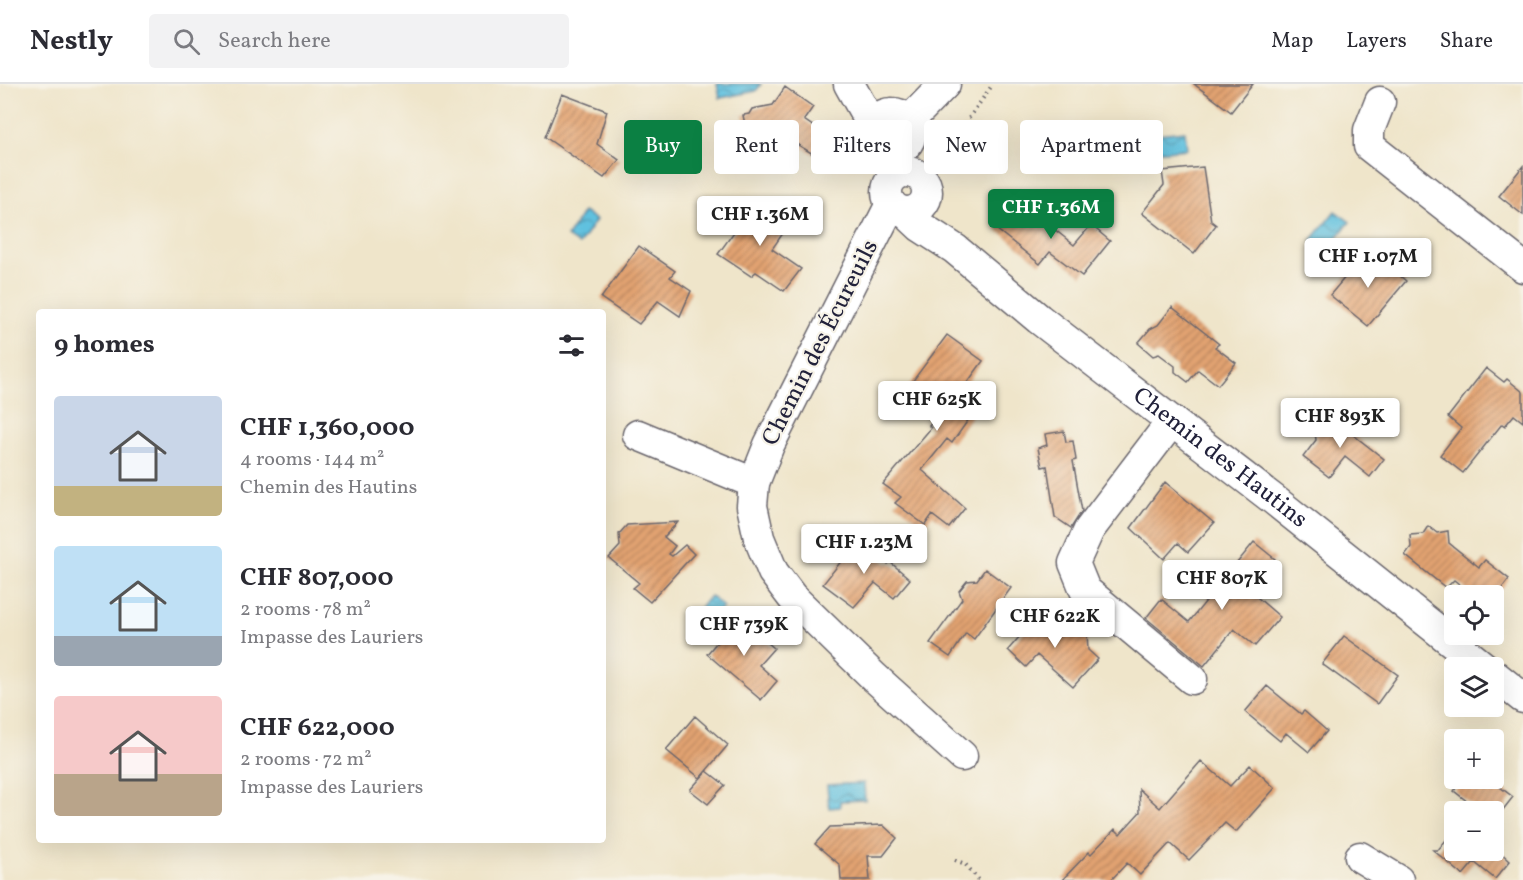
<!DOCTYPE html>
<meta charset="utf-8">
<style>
body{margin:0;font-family:Vollkorn,serif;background:#f2f2f3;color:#2b2b33;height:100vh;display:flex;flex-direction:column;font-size:22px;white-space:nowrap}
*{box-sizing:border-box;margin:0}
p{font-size:20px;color:#7c7c81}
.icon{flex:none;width:33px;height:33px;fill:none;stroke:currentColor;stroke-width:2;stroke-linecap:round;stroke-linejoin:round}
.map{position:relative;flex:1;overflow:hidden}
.panel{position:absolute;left:36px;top:225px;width:570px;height:534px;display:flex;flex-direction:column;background:#fff;border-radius:6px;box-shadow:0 6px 24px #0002}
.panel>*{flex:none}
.hud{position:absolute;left:624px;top:36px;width:570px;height:54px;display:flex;gap:12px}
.tools{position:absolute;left:1444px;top:501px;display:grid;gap:12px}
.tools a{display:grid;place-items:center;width:60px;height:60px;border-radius:6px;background:#fff;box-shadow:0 6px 24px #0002;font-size:30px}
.price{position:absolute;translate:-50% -51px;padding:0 14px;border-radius:6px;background:#fff;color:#222;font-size:20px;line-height:39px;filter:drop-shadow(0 2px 3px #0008)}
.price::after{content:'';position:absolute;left:50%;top:36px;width:18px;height:14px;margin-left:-9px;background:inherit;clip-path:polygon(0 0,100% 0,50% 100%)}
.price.selected{background:#0b8043;color:#fff}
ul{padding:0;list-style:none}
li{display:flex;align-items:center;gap:18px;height:150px;padding:0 18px}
li span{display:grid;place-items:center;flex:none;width:168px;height:120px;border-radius:6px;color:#555}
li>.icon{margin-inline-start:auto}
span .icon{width:72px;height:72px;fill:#fffc;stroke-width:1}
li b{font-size:26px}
h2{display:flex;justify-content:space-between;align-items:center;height:72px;padding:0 18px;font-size:26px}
.tag{padding:0 21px;border-radius:6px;background:#fff;box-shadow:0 6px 24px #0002;font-size:21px;line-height:54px}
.tag.selected{background:#0b8043;color:#fff}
header{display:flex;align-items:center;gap:36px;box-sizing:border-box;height:84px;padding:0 30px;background:#fff;border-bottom:2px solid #e1e1e2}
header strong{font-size:28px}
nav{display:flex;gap:33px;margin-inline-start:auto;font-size:21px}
.search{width:420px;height:54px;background:#f2f2f3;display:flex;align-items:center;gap:15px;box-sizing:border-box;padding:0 21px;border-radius:6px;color:#7c7c81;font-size:22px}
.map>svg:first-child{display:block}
</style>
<header>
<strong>Nestly</strong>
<div class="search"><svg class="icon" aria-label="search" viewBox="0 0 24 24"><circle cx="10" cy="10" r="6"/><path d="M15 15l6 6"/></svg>Search here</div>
<nav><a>Map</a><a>Layers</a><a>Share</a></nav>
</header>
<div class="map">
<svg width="1523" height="796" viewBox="0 0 1523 796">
<defs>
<pattern id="water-waves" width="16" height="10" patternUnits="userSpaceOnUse" patternTransform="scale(1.5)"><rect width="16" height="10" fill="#61c1df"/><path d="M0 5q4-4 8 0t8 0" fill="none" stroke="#509cb6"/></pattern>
<pattern id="building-hatch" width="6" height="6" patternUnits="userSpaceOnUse" patternTransform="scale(1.5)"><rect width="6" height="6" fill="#e2a371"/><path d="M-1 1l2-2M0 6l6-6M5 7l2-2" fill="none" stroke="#b7845e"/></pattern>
</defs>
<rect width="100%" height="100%" fill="#f7f3e8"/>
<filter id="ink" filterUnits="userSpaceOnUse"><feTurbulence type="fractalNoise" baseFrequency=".0167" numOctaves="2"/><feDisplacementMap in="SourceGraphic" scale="12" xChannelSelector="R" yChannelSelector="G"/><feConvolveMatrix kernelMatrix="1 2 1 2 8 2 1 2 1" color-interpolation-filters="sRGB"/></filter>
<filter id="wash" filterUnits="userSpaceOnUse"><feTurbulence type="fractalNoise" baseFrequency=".008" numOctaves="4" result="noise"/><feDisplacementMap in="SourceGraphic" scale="24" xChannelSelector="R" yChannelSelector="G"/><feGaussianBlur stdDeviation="1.35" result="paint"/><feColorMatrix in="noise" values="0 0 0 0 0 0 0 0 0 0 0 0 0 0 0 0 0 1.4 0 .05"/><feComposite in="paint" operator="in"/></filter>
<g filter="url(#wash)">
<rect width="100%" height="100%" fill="#efe5ca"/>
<path fill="url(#water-waves)" stroke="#42728d" stroke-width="1.5" d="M 717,0 L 761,0 L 756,7 L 720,14 Z
M 1185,47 L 1187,65 L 1152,68 L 1149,51 Z
M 1335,127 L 1350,138 L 1325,168 L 1311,157 Z
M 583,128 L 596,136 L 579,161 L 567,153 Z
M 710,512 L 723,523 L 702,547 L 690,536 Z
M 864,699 L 865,716 L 840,717 L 840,723 L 829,724 L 827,701 Z"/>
<g id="blocks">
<path fill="url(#building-hatch)" d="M 1194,0 L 1253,0 L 1231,28 Z
M 785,3 L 813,23 L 804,36 L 826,51 L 813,70 L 780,50 L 772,62 L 750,66 L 743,31 L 749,30 L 752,25 L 773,21 Z
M 562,10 L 607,27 L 597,60 L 619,76 L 604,94 L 545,53 Z
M 1523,82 L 1523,131 L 1499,112 Z
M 1203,83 L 1211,137 L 1216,141 L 1194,170 L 1142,129 L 1164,101 L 1162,87 Z
M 750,115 L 788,142 L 772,165 L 801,185 L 784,207 L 756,188 L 751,192 L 718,170 L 742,137 L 737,133 Z
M 1019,117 L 1074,161 L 1091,141 L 1110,157 L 1082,192 L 1050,168 L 1040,180 L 996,145 Z
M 639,162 L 675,187 L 670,193 L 691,207 L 680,232 L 658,217 L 639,240 L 601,214 Z
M 1373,169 L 1406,197 L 1368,242 L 1330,211 L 1352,185 L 1356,189 Z
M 1172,223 L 1219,260 L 1215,263 L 1236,279 L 1218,301 L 1198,286 L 1188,298 L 1175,288 L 1175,282 L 1159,270 L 1153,272 L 1138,259 L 1150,245 L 1158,241 Z
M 947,251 L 983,277 L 957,313 L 963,306 L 977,318 L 973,323 L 976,325 L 952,359 L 947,355 L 922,386 L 965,424 L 949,444 L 932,431 L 925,441 L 895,419 L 901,413 L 883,400 L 931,344 L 929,342 L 940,329 L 906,306 Z
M 1486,284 L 1504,298 L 1507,295 L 1523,308 L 1523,338 L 1514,331 L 1505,342 L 1502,340 L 1463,389 L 1440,371 L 1461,344 L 1448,333 Z
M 1324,328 L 1384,375 L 1370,393 L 1345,373 L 1329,393 L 1303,373 L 1316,356 L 1314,340 Z
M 1064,347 L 1066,358 L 1073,357 L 1076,376 L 1073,377 L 1082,427 L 1071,444 L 1055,433 L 1047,382 L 1042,383 L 1038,364 L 1047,361 L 1045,350 Z
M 1165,398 L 1214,439 L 1188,468 L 1178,459 L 1164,475 L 1131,444 Z
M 678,438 L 664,453 L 675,462 L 669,470 L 672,472 L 685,461 L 694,470 L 650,518 L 633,504 L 639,499 L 609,474 L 620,462 L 619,450 L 627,441 Z
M 1428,442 L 1437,449 L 1448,447 L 1449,459 L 1479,483 L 1485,476 L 1509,495 L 1496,512 L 1474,512 L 1454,496 L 1446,504 L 1405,471 L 1411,463 L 1410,451 L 1423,450 Z
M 858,456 L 888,480 L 890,478 L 910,495 L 894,514 L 875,499 L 854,523 L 823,500 Z
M 1254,458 L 1275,475 L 1250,507 L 1280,533 L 1255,562 L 1234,545 L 1204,582 L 1146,534 L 1161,515 L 1189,538 Z
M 985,485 L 1011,504 L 974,555 L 966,549 L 950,573 L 930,559 L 962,515 L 959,507 L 967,497 L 977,496 Z
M 1041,528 L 1066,549 L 1087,549 L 1088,566 L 1098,575 L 1073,603 L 1037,571 L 1026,583 L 1008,566 Z
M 738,533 L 774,564 L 759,581 L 777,597 L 761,616 L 707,570 Z
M 1344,552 L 1398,591 L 1377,620 L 1322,580 Z
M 1267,602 L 1301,630 L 1304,627 L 1327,647 L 1309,668 L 1286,649 L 1280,657 L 1245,628 Z
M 695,632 L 728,661 L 700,694 L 666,666 Z
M 1201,677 L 1230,702 L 1250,681 L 1275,704 L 1236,748 L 1225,739 L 1189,776 L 1170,759 L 1140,791 L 1127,779 L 1111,796 L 1062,796 L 1089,768 L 1091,770 L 1115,745 L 1120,750 L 1140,728 L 1139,705 L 1160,724 Z
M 707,687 L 725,701 L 708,720 L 690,706 Z
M 1463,694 L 1488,694 L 1513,713 L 1494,737 L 1494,728 L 1469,728 L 1473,722 L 1454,707 Z
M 883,741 L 897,754 L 883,772 L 868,772 L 870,796 L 841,796 L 840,781 L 815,760 L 830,743 Z
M 1455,745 L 1455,766 L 1498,766 L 1510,777 L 1495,795 L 1474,778 L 1463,791 L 1433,766 L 1438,766 Z"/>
</g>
</g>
<g filter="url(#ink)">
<use href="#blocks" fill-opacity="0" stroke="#6a666d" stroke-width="1.5"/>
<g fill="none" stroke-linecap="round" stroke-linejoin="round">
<g stroke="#6a666d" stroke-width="33">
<g id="street">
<path d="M 849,0 L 873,43"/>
<path d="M 1380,18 L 1369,46 L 1369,62 L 1523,183"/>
<circle cx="892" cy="48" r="19"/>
<path d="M 908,38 L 945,0"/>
<circle cx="907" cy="108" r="20"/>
<path d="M 891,120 L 769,361 L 754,399 L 752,422 L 759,454 L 773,488 L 792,513 L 874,593 L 962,672"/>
<path id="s1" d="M 905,128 L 921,143 L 955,165 L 1039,235 L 1273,415 L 1485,584"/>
<path d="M 1172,337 L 1089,446 L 1074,479 L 1085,506 L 1192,595"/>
<path d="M 638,351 L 754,399"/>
<path d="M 1494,591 L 1523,614"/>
<path d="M 1360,773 L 1398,796"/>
</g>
</g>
<path stroke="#6a666d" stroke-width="4" stroke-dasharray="1.5 4.5" stroke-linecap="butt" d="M 924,98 L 993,0
M 955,776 L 965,780 L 979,796"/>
<use href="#street" stroke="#fff" stroke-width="30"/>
</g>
</g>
<g text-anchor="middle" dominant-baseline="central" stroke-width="4.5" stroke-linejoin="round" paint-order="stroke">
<g font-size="24" fill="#22223b" stroke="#f7f3e8">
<text transform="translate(821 259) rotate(-63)">Chemin des Écureuils</text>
<text stroke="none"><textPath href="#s1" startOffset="400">Chemin des Hautins</textPath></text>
</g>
</g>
</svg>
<div class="tools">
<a><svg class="icon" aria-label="locate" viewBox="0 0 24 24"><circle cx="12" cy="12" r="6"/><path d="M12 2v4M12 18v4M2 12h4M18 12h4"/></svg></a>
<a><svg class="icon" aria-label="layers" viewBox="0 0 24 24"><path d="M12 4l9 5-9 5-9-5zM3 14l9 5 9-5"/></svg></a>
<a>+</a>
<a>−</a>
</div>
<b class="price selected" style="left:1051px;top:156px">CHF 1.36M</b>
<b class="price" style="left:760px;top:163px">CHF 1.36M</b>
<b class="price" style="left:1368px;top:205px">CHF 1.07M</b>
<b class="price" style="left:937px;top:348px">CHF 625K</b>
<b class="price" style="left:1340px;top:365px">CHF 893K</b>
<b class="price" style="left:864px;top:491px">CHF 1.23M</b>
<b class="price" style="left:1222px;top:527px">CHF 807K</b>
<b class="price" style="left:1055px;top:565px">CHF 622K</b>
<b class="price" style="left:744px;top:573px">CHF 739K</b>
<div class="hud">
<a class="tag selected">Buy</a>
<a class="tag">Rent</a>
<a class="tag">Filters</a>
<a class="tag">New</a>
<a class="tag">Apartment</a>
</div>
<section class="panel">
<h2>9 homes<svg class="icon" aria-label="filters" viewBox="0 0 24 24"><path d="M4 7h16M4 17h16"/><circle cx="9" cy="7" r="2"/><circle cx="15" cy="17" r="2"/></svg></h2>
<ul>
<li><span style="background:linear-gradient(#c9d6e8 75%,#c2b280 0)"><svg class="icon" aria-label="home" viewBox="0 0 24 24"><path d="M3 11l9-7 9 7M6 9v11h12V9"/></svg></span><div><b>CHF 1,360,000</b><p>4 rooms · 144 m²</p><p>Chemin des Hautins</p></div></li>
<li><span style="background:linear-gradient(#bfe0f5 75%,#9aa5b1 0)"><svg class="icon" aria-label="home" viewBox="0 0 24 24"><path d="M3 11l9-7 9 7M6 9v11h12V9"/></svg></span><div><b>CHF 807,000</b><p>2 rooms · 78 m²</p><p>Impasse des Lauriers</p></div></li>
<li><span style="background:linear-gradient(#f6c9c9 65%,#b9a48a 0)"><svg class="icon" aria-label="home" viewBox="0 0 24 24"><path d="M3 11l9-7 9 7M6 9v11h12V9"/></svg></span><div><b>CHF 622,000</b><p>2 rooms · 72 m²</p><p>Impasse des Lauriers</p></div></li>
</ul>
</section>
</div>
